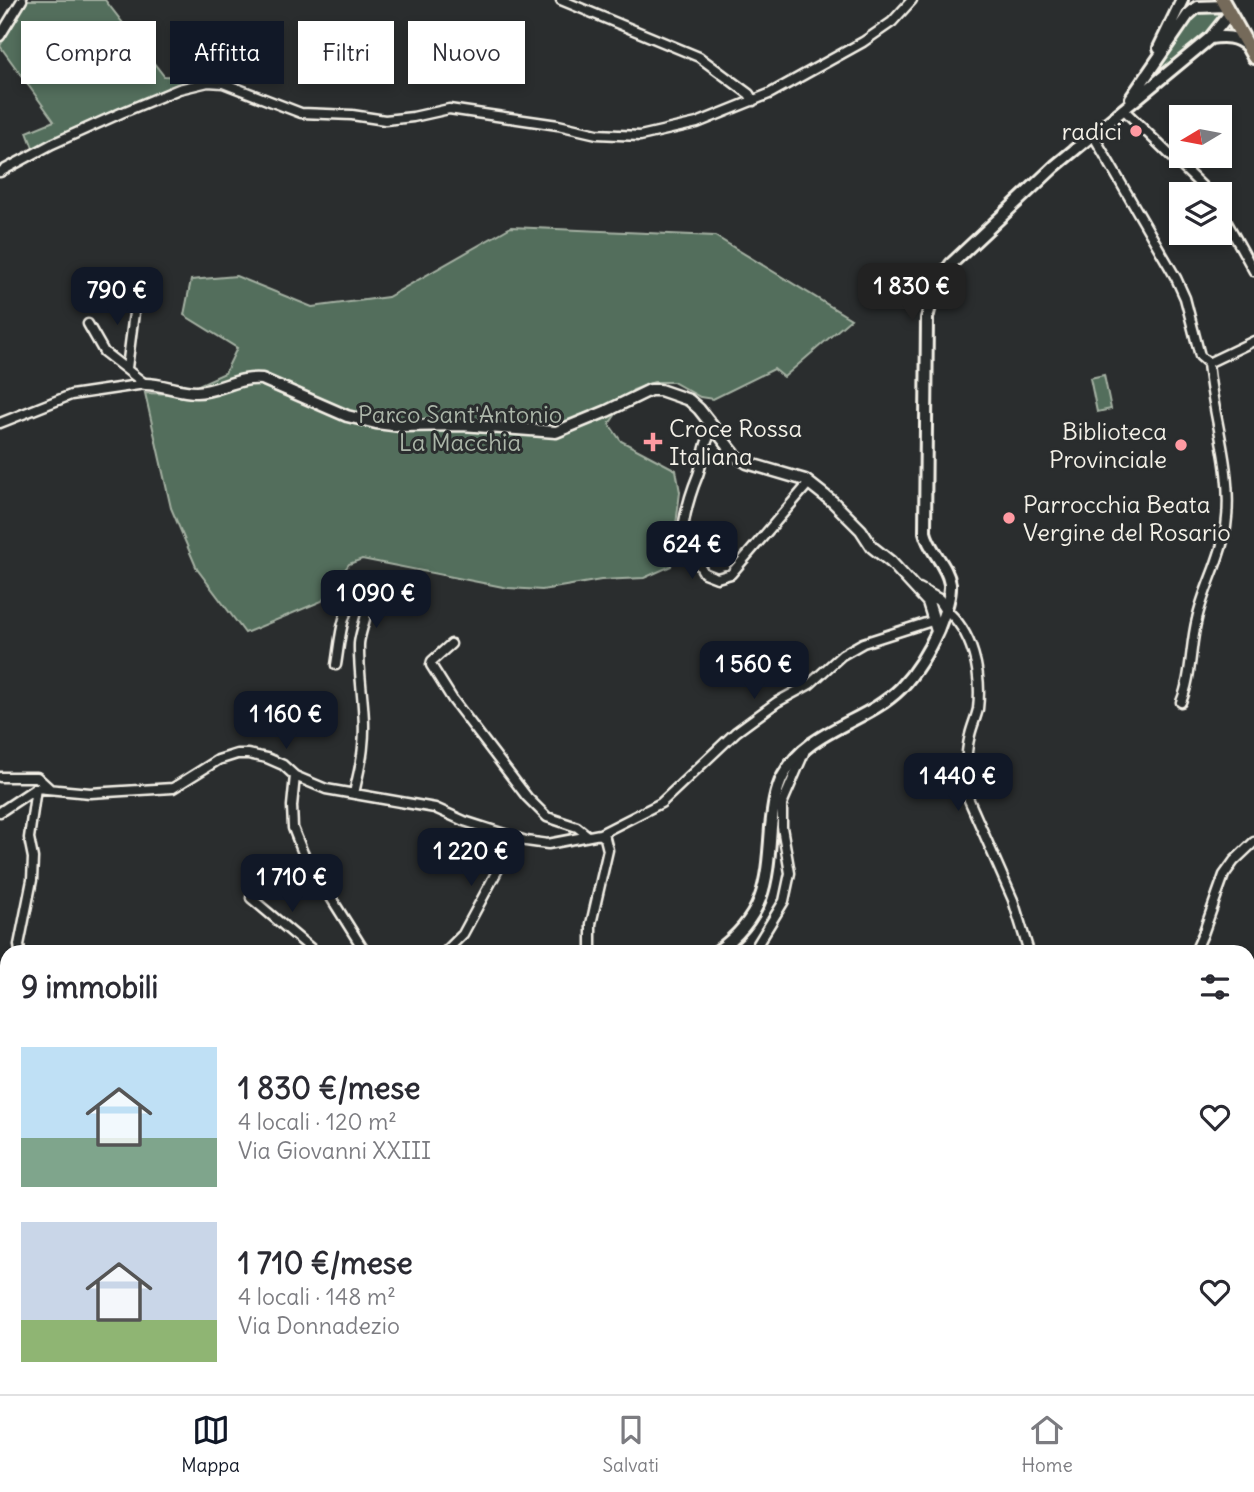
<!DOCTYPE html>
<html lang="it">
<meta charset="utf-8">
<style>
body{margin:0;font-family:Delius,sans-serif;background:#f7f7f7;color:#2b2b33;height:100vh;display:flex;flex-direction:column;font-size:26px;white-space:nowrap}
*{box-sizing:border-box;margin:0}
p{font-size:23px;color:#7c7c81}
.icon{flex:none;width:38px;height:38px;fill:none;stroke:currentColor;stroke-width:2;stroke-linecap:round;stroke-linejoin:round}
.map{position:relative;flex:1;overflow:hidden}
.details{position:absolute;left:0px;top:945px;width:1255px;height:450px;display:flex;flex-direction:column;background:#fff;border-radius:21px 21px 0 0;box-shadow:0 4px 10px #0003}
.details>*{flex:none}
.banner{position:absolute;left:21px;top:21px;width:700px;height:63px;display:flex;gap:14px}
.needle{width:46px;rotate:260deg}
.fabs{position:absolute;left:1169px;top:105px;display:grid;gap:14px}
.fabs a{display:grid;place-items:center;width:63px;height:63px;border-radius:0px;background:#fff;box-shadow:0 4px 10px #0003;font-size:35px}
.price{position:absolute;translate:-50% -60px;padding:0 16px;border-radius:14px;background:#111827;color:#fff;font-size:23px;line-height:46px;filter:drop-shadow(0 2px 4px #0008)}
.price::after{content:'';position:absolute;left:50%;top:42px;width:21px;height:16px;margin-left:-10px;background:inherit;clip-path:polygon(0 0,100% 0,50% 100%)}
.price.selected{background:#222;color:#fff}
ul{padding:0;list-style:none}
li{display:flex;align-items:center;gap:21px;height:175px;padding:0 21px}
li span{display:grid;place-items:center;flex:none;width:196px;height:140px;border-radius:0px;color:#555}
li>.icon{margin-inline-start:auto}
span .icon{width:84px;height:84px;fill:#fffc;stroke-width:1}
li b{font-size:30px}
h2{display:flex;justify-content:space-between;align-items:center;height:84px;padding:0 21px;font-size:30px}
.chip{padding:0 24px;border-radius:0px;background:#fff;box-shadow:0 4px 10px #0003;font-size:24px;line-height:63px}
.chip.selected{background:#111827;color:#fff}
.menu{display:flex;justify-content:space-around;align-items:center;height:98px;border-top:2px solid #e1e1e2;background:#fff;font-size:19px;color:#7c7c81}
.menu a{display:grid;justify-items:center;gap:4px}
.menu .selected{color:#111827}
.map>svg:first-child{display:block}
</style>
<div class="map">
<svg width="1254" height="1394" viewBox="0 0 1254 1394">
<rect width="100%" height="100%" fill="#2a2d2e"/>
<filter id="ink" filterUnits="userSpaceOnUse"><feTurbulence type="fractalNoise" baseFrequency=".0143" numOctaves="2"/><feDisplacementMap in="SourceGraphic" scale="14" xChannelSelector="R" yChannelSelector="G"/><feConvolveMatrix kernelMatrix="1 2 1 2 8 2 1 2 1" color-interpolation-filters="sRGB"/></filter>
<g filter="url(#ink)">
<path fill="#536e5c" stroke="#a4b0a2" stroke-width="2" d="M 25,0 L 105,0 L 164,76 L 198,78 L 33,148 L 27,132 L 54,121 L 0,46 Z
M 1199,10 L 1221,11 C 1220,32 1169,67 1151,82 L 1185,25 Z
M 511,227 L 715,236 L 851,319 L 784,377 L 774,369 L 713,399 L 700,397 L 673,382 L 654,382 L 633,390 L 609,424 L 621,441 L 676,470 L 680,492 L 671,566 L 644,578 L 601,580 L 542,590 L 508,588 L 362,559 L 349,564 L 322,601 L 245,633 L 197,569 L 171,508 L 145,393 L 179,394 L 225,373 L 237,348 L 184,315 L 191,280 L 236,276 L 312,307 L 388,297 Z
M 1104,375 L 1111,409 L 1097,412 L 1090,378 Z"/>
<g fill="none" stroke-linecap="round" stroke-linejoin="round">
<g stroke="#f4f1e8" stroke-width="13">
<path id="minor" d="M 561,0 L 699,57 L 749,94 L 753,101
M 0,36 L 22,0
M 1123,109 L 1210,194
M 1093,135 L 1176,278 L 1185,298 L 1200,356 L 1208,363
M 0,172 L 52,144 L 121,113 L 179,89 L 208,82 L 223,83 L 301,113 L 352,115 L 385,120 L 413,117 L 449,109 L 558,125 L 597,134 L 640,136 L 697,123 L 769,94 L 863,42 L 892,22 L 912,0
M 1220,210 L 1254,271
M 88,324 L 104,352 L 145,384
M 1208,363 L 1254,341
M 127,368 L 137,289
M 0,423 L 71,395 L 145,384
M 714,428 C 703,443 704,458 698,475 C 691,492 686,508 683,528 L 696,549 L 697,561 L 704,573 L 717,578 L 731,574 L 809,483
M 945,609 C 973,632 982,673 978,709 C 976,718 972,726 970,735 C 965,755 965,780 969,800 L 1013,900 L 1029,952
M 451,644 L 432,661 L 431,665 L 453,700 L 527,797 L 547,817 L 577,827 L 587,835
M 336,665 C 340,642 341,607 360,591 C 377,597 360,628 359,644 C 358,678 367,713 363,746 C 362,762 357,778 354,794
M 1181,702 C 1192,676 1190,646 1197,619 C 1204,587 1221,560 1226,527 C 1234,472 1213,418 1208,363
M 295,776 L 292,806 L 293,828 L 303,853 L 365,952
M 0,777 L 37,777 L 49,788
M 0,812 L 36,788 L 90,793 L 173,788 L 218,760 L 237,754 L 248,754 L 267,758 L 283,765 L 295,776 L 326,789 L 435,808 L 464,821 L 526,841 L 548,844 L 600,834 L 605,838 L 608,850 L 591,924 L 591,952
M 600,834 L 661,803 L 736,732 L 777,702 L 810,684 L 842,655 L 863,643 L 935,620
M 251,898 L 315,952
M 20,952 L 19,945 L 32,880 L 33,858 L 29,838 L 36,788
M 445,952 L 463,934 L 515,838
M 753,952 L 784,901 L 790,873 L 782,827 L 782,804 L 804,753
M 1195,952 L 1203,934 L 1224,875 L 1234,861 L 1254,842
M 0,1114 L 7,1102
M 1144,1388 L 1146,1394
M 378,1394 L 384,1388
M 495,1394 L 500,1388"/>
</g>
<g stroke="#f4f1e8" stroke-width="15">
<path id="tertiary" d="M 145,384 C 163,384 179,392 196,392 C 219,392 238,376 262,379 L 347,416 L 376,423 L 401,426 L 462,425 L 556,432 L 607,411 L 650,390 L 660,390 L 689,400 L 699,409 L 736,456 L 747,463 L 805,480 L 833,502 L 861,530 L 872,547 L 891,562 L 928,602 L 937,631
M 919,589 L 939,600 L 945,609"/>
</g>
<g stroke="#f4f1e8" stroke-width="16">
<path id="secondary" d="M 1210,38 C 1224,36 1236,36 1247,46
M 1159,48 L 1182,0
M 1131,98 L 1188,15 L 1197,7 L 1226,6
M 716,952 C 766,917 767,882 771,827 C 773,810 775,791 783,776 C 809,728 865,724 901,688 C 916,672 929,650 938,630 C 943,616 951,599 950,584 C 947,564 929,551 925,532 L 927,318 L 936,284 L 951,264 L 1055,166 L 1210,38 L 1230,13
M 177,1394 L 179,1388"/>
</g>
<g stroke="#f4f1e8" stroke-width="18">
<path id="primary" d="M 1222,0 L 1254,57"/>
</g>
<use href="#minor" stroke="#2a2d2e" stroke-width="8"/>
<use href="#tertiary" stroke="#2a2d2e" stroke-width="10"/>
<use href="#secondary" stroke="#2a2d2e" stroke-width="10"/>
<use href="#primary" stroke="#746a5a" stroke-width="12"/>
</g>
</g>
<g fill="#ff9aa2" stroke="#2a2d2e" stroke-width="2.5">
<circle cx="1136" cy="131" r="7"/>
<path d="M649.5 431.5h7v7h7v7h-7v7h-7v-7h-7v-7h7z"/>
<circle cx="1181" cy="445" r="7"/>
<circle cx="1009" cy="518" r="7"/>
</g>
<g text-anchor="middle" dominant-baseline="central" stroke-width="6" stroke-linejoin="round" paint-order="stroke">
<g font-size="24" fill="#f4f1e8" stroke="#2a2d2e" text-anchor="end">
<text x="1122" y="131">radici</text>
<text x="669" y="428" text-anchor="start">Croce Rossa<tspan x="669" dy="28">Italiana</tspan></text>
<text x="1167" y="431">Biblioteca<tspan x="1167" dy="28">Provinciale</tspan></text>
<text x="1023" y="504" text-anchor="start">Parrocchia Beata<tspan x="1023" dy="28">Vergine del Rosario</tspan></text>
</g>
<g font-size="24" fill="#acb6a9" stroke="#2a2d2e">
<text x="460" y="414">Parco Sant'Antonio<tspan x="460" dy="28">La Macchia</tspan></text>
</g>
</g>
</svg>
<div class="fabs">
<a><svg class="needle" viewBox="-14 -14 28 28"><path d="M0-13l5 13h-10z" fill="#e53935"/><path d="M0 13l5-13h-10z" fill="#7c7c81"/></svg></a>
<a><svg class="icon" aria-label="layers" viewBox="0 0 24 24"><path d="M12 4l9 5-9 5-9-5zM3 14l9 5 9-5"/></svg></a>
</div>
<b class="price selected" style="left:912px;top:323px">1 830 €</b>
<b class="price" style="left:117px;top:327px">790 €</b>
<b class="price" style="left:692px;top:581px">624 €</b>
<b class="price" style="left:376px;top:630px">1 090 €</b>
<b class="price" style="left:754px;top:701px">1 560 €</b>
<b class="price" style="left:286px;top:751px">1 160 €</b>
<b class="price" style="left:958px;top:813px">1 440 €</b>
<b class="price" style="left:471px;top:888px">1 220 €</b>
<b class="price" style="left:292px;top:914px">1 710 €</b>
<div class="banner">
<a class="chip">Compra</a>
<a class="chip selected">Affitta</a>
<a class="chip">Filtri</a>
<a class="chip">Nuovo</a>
</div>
<section class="details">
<h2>9 immobili<svg class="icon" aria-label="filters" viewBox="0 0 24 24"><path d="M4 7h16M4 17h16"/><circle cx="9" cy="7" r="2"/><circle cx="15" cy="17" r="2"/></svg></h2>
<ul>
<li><span style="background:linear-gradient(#bfe0f5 65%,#7fa58c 0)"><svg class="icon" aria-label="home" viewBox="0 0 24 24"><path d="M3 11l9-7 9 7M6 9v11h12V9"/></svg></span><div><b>1 830 €/mese</b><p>4 locali · 120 m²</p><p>Via Giovanni XXIII</p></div><svg class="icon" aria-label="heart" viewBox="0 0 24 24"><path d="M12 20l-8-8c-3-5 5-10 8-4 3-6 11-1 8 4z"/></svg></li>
<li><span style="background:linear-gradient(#c9d6e8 70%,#8fb573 0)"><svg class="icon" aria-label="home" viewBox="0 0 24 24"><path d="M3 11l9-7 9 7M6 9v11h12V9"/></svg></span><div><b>1 710 €/mese</b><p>4 locali · 148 m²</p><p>Via Donnadezio</p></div><svg class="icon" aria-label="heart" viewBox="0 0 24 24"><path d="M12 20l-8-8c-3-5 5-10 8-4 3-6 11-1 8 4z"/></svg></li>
</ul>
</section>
</div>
<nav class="menu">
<a class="selected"><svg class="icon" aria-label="map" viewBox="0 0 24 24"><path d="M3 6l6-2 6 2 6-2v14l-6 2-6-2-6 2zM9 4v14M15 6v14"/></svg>Mappa</a>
<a><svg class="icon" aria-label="saved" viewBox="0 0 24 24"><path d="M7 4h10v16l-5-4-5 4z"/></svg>Salvati</a>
<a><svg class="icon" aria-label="home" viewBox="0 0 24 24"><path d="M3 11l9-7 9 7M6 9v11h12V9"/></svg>Home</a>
</nav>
